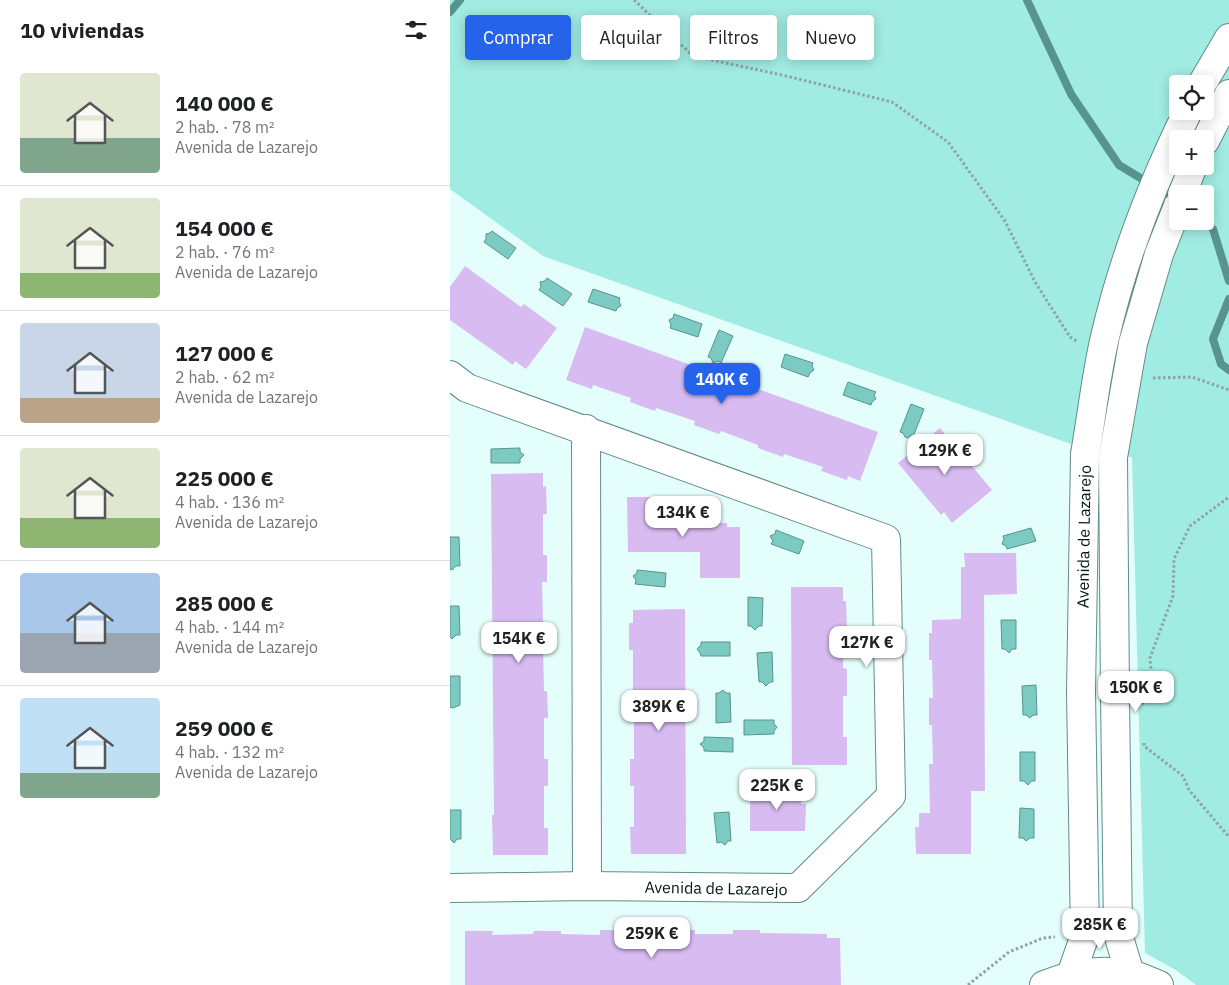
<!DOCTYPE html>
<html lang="es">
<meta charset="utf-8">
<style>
body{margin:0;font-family:"IBM Plex Sans",sans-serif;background:#f2f2f2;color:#202124;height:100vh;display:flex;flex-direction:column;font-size:19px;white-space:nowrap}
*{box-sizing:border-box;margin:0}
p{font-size:16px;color:#757577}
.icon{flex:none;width:28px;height:28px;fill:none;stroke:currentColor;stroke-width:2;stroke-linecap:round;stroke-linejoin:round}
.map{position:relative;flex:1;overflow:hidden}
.side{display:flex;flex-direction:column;background:#fff;width:450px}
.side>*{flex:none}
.banner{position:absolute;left:15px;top:15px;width:475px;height:45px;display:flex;gap:10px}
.controls{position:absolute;left:719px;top:75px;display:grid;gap:10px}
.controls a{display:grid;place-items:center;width:45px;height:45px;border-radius:5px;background:#fff;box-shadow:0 2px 12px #0003;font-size:25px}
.price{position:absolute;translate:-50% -42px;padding:0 11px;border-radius:10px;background:#fff;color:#222;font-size:16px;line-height:32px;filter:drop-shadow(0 1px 2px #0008)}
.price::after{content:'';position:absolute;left:50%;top:30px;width:15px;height:11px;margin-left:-8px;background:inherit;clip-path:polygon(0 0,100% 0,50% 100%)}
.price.selected{background:#2563eb;color:#fff}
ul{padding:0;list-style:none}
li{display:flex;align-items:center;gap:15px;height:125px;padding:0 20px}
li+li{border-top:1px solid #e0e0e0}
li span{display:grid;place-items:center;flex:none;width:140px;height:100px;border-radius:5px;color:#555}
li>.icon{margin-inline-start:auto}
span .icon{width:60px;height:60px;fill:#fffc;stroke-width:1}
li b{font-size:21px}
h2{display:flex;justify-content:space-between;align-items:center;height:60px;padding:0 20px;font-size:21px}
.chip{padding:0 18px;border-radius:5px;background:#fff;box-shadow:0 2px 12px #0003;font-size:18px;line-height:45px}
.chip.selected{background:#2563eb;color:#fff}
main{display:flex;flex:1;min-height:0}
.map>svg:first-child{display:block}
</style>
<main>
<section class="side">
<h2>10 viviendas<svg class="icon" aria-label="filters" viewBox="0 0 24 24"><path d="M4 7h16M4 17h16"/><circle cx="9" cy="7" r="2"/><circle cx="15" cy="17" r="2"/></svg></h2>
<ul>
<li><span style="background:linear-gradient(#dfe7d0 65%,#7fa58c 0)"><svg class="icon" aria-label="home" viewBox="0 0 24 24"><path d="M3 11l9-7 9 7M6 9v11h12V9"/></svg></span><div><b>140 000 €</b><p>2 hab. · 78 m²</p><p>Avenida de Lazarejo</p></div></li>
<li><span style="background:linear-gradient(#dfe7d0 75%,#8fb573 0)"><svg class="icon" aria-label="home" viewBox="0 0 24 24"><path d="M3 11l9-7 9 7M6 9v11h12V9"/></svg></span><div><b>154 000 €</b><p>2 hab. · 76 m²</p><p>Avenida de Lazarejo</p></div></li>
<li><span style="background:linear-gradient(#c9d6e8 75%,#b9a48a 0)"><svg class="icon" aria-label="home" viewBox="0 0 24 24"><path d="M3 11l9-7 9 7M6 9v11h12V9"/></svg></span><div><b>127 000 €</b><p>2 hab. · 62 m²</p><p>Avenida de Lazarejo</p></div></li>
<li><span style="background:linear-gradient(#dfe7d0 70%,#8fb573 0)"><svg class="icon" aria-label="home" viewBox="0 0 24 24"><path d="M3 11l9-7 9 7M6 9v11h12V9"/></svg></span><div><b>225 000 €</b><p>4 hab. · 136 m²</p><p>Avenida de Lazarejo</p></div></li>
<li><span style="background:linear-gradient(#a9c7e8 60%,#9aa5b1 0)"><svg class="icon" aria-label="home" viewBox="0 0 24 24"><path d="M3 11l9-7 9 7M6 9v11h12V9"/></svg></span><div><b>285 000 €</b><p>4 hab. · 144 m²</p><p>Avenida de Lazarejo</p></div></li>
<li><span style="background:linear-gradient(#bfe0f5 75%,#7fa58c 0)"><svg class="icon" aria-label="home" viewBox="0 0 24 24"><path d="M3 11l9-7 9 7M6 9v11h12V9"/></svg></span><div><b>259 000 €</b><p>4 hab. · 132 m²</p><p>Avenida de Lazarejo</p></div></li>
</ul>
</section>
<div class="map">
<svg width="779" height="985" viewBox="0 0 779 985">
<rect width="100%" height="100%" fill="#e4fefb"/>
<path fill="#a0ebe2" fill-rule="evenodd" d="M 0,0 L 779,0 L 779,985 L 746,985 L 726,970 L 695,953 L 682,457 L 652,455 L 93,256 L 0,189 ZM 728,84 L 755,84 L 755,111 L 728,111 ZM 728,139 L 755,139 L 755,166 L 728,166 ZM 728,194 L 755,194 L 755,221 L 728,221 Z"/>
<path fill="#7bcbc2" stroke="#58948e" d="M 42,231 L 66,248 L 58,259 L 34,242 L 36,239 L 36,234 L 40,233 Z
M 97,278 L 122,294 L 113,306 L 89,290 L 91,287 L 90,282 L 95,281 Z
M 143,289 L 170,298 L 169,301 L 171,306 L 167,308 L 166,311 L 138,302 Z
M 224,314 L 252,324 L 248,337 L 220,328 L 221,325 L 219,320 L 223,318 Z
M 269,330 L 283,336 L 271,363 L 268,361 L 263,363 L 261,358 L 258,357 Z
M 335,354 L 363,363 L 362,366 L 364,370 L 360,373 L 358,377 L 331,367 Z
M 398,382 L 426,392 L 424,395 L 426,399 L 422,402 L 421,405 L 393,395 Z
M 461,404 L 474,409 L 463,437 L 460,436 L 458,438 L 455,437 L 453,433 L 450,432 Z
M 70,448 L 70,452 L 74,455 L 70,459 L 70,463 L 41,463 L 41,449 Z
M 581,528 L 586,541 L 557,549 L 556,546 L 552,544 L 554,539 L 553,536 Z
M 326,530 L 354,541 L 349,554 L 321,544 L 323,541 L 320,536 L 325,534 Z
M 0,537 L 9,537 L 10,566 L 6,566 L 2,570 L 0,569 Z
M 187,570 L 216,573 L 215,587 L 185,584 L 186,580 L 183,576 L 187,573 Z
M 298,597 L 313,598 L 312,626 L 309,626 L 305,630 L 301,626 L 298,626 Z
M 0,606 L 9,606 L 10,635 L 6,635 L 2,639 L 0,637 Z
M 551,620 L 566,620 L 566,649 L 562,649 L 559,653 L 555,649 L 552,649 Z
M 251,642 L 280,642 L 280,656 L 251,656 L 250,653 L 247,649 L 251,645 Z
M 322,652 L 323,682 L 320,682 L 316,686 L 312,682 L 309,682 L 307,653 Z
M 0,676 L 10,676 L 10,705 L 3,708 L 0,707 Z
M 586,685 L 587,715 L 583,715 L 580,718 L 576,715 L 573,715 L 572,686 Z
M 273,690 L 276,693 L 280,693 L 281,722 L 266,723 L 266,693 L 269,693 Z
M 294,720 L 324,720 L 324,724 L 327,727 L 324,731 L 324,734 L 294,735 Z
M 254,737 L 283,738 L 283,752 L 254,751 L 254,748 L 250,744 L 254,741 Z
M 570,752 L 585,752 L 585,781 L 581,781 L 578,785 L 574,781 L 570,781 Z
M 570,808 L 584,809 L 584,838 L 580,838 L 576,841 L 573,838 L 569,838 Z
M 0,810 L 11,810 L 11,839 L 7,839 L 4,843 L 0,839 Z
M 279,812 L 281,841 L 278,841 L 275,845 L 271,842 L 267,843 L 264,813 Z"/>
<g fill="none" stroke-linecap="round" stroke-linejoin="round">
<path stroke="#58948e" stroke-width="8" d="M 577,0 L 621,94 L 669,165 L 725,199
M 0,12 L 10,0
M 753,221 L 763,229 L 779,281
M 779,299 L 763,339 L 771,364 L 779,370"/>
</g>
<path fill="#d8bbf1" d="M 15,266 L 71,307 L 74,304 L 107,328 L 76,369 L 65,361 L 63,365 L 0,320 L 0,287 Z
M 135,327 L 428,432 L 410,481 L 398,476 L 397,480 L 371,471 L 373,467 L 334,454 L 333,457 L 308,448 L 308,445 L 271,431 L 269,434 L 244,425 L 245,421 L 206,408 L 205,411 L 180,402 L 181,398 L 143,385 L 142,389 L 116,380 Z
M 490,428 L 542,490 L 502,523 L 494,512 L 491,515 L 448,463 Z
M 93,473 L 93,487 L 96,486 L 97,514 L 93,514 L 93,555 L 97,555 L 97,582 L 92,582 L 93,623 L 97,622 L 97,650 L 93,650 L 94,691 L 97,691 L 98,718 L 94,718 L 94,759 L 98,759 L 98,786 L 94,786 L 94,828 L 98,828 L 98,855 L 43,855 L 42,815 L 44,815 L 41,474 Z
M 177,497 L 205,497 L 205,500 L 218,501 L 218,523 L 277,523 L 277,527 L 290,527 L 290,578 L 250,578 L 250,552 L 178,552 Z
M 514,553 L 566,553 L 567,594 L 534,595 L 535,791 L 521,791 L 521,854 L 466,854 L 465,827 L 469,827 L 469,813 L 480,813 L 479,764 L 483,764 L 482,725 L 479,725 L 479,698 L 483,698 L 482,660 L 479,660 L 479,633 L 482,633 L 482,620 L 511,619 L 511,567 L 515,567 Z
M 341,587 L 393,587 L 393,601 L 396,601 L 397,628 L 393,628 L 393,668 L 397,669 L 397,696 L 393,696 L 393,737 L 397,737 L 397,765 L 342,765 Z
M 235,609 L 236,854 L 181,854 L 180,827 L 184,827 L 184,786 L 180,786 L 180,759 L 184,759 L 184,718 L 180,718 L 180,691 L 183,691 L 183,650 L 179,650 L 179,623 L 183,623 L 183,610 Z
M 351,790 L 351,804 L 356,804 L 355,831 L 300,831 L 300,791 Z
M 150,930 L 177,930 L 177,934 L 218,934 L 218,930 L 245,930 L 245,934 L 283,934 L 283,930 L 310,930 L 310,933 L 377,934 L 377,938 L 390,938 L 391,985 L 15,985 L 15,931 L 43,931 L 42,935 L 83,934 L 84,931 L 111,931 L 111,934 L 150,935 Z"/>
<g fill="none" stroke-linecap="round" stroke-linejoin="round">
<g stroke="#638c87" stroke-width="30">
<g id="minor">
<path d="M 752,84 L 779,38"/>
<path d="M 755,141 L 779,94"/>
<path d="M 732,194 L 743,166"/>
<path d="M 0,375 L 17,388 L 436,539 L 441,796 L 348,888 L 137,886 L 0,888"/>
<path d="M 136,429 L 137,886"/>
<path d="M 663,457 L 665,695 L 668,934 L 680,974"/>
<path id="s1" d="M 621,975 L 635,935 L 631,692 L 635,454"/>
<path d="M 594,985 C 623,974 648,968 679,974 C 689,976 699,981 709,985"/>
</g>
</g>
<path stroke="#8da4a1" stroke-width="3" stroke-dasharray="2.5 2.5" stroke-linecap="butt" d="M 184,0 L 243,56 L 332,75 L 442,102 L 498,142 L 555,221 L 585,282 L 620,337 L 628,342
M 703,378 L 742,377 L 779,390
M 692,704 L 703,693 L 700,658 L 723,596 L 724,559 L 740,526 L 779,497
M 694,743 L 694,746 L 733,776 L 739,790 L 779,837
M 518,985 L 559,952 L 593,938 L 605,937"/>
<use href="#minor" stroke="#fff" stroke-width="28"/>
<g stroke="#638c87" stroke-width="30" stroke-linecap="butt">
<path id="minor-bridge" d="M 635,454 C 642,415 646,375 655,337 C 673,259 703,182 738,111
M 663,457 L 683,343 L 709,254 L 728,206"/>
</g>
<use href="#minor-bridge" stroke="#fff" stroke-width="28"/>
</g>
<g text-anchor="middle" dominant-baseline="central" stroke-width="5" stroke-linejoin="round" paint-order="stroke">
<g font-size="16" fill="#051514" stroke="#fff">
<text stroke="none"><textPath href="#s1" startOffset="441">Avenida de Lazarejo</textPath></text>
<text transform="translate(266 888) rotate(1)">Avenida de Lazarejo</text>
</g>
</g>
</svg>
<div class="controls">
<a><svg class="icon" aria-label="locate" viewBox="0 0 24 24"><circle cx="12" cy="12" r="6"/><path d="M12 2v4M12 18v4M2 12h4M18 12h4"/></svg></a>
<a>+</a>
<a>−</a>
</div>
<b class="price selected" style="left:272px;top:405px">140K €</b>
<b class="price" style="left:495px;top:476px">129K €</b>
<b class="price" style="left:233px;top:538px">134K €</b>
<b class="price" style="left:69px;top:664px">154K €</b>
<b class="price" style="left:417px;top:668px">127K €</b>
<b class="price" style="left:686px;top:713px">150K €</b>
<b class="price" style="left:209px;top:732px">389K €</b>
<b class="price" style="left:327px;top:811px">225K €</b>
<b class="price" style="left:650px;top:950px">285K €</b>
<b class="price" style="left:202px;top:959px">259K €</b>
<div class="banner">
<a class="chip selected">Comprar</a>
<a class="chip">Alquilar</a>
<a class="chip">Filtros</a>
<a class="chip">Nuevo</a>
</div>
</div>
</main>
